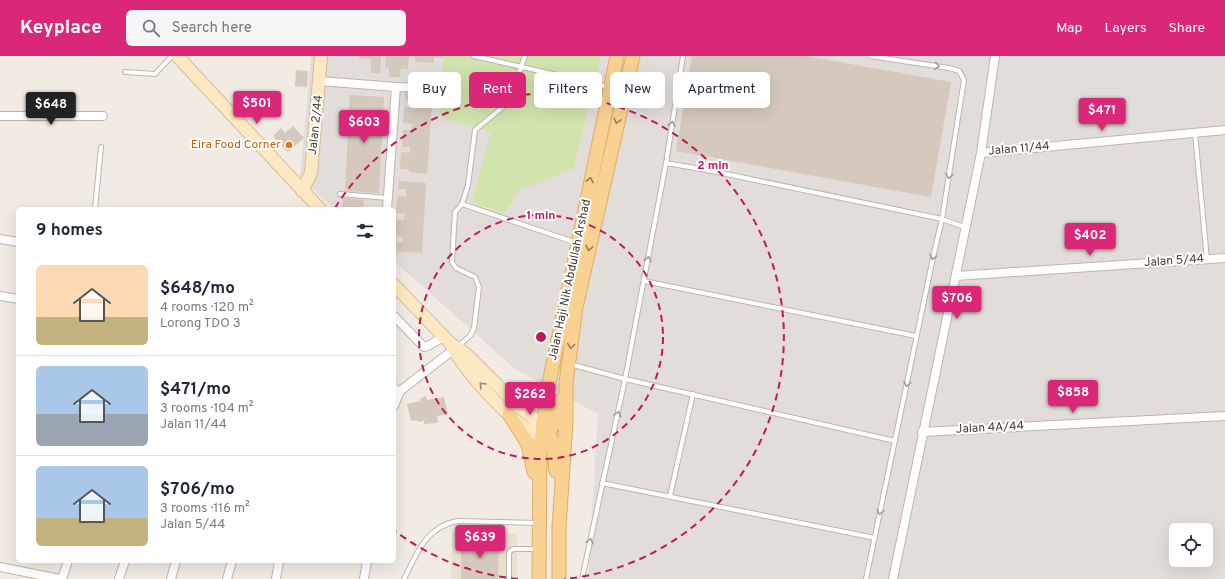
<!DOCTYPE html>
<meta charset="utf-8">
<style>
body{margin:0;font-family:Overpass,sans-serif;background:#f6f6f7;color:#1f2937;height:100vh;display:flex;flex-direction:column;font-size:15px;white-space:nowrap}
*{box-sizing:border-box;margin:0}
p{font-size:13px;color:#747a83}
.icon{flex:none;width:22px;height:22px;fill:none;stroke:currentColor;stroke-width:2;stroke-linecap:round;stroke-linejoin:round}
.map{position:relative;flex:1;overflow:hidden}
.drawer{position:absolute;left:16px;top:151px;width:380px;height:356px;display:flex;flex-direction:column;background:#fff;border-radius:6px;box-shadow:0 4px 16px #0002}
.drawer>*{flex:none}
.hud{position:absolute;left:408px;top:16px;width:380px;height:36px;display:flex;gap:8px}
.buttons{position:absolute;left:1169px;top:467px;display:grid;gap:8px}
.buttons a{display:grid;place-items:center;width:44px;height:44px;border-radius:6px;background:#fff;box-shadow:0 4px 16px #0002;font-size:20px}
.price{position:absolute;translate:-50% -34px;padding:0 9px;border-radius:4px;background:#db2777;color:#fff;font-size:13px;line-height:26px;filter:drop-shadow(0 1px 2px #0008)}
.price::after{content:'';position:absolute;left:50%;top:24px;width:12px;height:9px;margin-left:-6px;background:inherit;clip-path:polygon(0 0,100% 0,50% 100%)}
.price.current{background:#222;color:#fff}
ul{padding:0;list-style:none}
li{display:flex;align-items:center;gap:12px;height:100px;padding:0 20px}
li+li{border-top:1px solid #e0e1e3}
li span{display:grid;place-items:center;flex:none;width:112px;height:80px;border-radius:6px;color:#555}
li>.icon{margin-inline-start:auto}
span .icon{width:48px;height:48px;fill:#fffc;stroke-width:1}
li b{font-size:17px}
h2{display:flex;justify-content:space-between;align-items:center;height:48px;padding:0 20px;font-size:17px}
.pill{padding:0 14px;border-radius:6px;background:#fff;box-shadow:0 4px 16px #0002;font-size:14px;line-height:36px}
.pill.current{background:#db2777;color:#fff}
header{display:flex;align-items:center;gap:24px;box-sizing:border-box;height:56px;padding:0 20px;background:#db2777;color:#fff}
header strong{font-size:19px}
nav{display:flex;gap:22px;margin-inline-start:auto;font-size:14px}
.search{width:280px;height:36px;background:#f6f6f7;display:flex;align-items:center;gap:10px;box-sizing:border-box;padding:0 14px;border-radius:6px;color:#747a83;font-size:15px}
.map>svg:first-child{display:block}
</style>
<header>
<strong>Keyplace</strong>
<div class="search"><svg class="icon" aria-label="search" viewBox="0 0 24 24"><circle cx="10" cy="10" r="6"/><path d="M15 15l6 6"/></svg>Search here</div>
<nav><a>Map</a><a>Layers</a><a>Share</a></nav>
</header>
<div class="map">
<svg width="1225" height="523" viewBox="0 0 1225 523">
<rect width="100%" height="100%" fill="#f1ebe3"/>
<path fill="#e2ddd8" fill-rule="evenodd" d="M 311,0 L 1225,0 L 1225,523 L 588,523 L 598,358 L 515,313 L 394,205 L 394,153 L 335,153 L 300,122 ZM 1176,474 L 1206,474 L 1206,504 L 1176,504 Z"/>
<path fill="#e9dfcd" d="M 452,476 L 517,478 L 517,523 L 451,523 Z"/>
<path fill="#d1e4ad" d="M 444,0 L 601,0 L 574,112 L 520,134 L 503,158 L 472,145 L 491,76 L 440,61 Z"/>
<path fill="#d5c8bc" d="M 359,0 L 381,0 L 380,17 L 371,17 L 371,3 L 359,2 Z
M 386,0 L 409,0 L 408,13 L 401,13 L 400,21 L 389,21 L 389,12 L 385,11 Z
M 415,0 L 442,0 L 442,2 L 434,1 L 434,7 L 415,6 Z
M 692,0 L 806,0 L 951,26 L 931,141 L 676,95 Z
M 296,14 L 308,15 L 307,31 L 295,30 Z
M 405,35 L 433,37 L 427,118 L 409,116 L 409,113 L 400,113 L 401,96 L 410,97 L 410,91 L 402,91 L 403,74 L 411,74 L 412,68 L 403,67 L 404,51 L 413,52 L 413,44 L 405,44 Z
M 350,39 L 384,41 L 379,137 L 345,135 Z
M 293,70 L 304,82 L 288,96 L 273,80 L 281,72 L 285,77 Z
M 399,125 L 426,127 L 422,197 L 394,195 L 394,186 L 403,187 L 403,181 L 395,180 L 396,164 L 404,164 L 405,157 L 396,157 L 397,140 L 406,141 L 406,133 L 398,133 Z
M 343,142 L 364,144 L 363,153 L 342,152 Z
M 426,340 L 427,344 L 444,341 L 448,358 L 437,360 L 438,366 L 436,367 L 424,368 L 424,365 L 418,366 L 417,364 L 411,365 L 407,348 L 421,345 L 420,342 Z
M 461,482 L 499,483 L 498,523 L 461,523 Z"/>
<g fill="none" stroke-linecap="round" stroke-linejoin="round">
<g stroke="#beb5a9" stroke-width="6">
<path id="lane" d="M 474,0 L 609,31
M 125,16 L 155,18 L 172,0
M 1195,77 L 1207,203
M 666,107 L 712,115 L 942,163 L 964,171
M 340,138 L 388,142
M 462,148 L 577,187
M 95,153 L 101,91
M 644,225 L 916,280
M 457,291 L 470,280 L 474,272 L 479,231 L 475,221 L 456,212 L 452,206 L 455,156 L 462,148 L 468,129 L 475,74 L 509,46 L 525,0
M 570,308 L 625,323 L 895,385
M 394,329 L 400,335
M 602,427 L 875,482
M 670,440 L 693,338
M 404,523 C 417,497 426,471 457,465 L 537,467
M 509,523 L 509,496 L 513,493 L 537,493
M 582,523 L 625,323 L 666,107 L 683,0
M 866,523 L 934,197 L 942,163 L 964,24 L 959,15 L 949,12 L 870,0"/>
</g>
<g stroke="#beb5a9" stroke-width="10">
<path id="street" d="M 320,25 L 396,31 L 387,153
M 396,31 L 432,32
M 0,60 L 103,60
M 981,97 L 1225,74
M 0,183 L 18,186
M 956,220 L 1225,202
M 0,240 L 18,243
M 394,260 L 424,291 L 428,290 L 443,281
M 394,350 L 400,335 L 457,291
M 922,376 L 1225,360
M 0,511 L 60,523
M 62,523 L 68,505
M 119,523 L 125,505
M 171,523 L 176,505
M 227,523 L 232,505
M 276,523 L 279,505
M 364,523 L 367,505
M 893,523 L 981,97 L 995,0"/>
</g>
<g stroke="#d2bc97" stroke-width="14">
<path id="secondary" d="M 177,0 L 320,153
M 302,135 L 311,117 L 321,0
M 394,229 L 450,287 L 467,299 L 518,350 L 542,369
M 453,292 C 467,317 514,371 541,380"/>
</g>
<g stroke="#ddad64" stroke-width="15">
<path id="primary" d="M 511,343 L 531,343 L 548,332
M 509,358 L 528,388 L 534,416
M 542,369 L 552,384 L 556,415
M 542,380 C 556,373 558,357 561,344
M 539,523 L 540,391 L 548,332 L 617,0
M 559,523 L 559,471 L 566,367 L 566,327 L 576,251 L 633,0"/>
</g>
<use href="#lane" stroke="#fff" stroke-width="4"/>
<use href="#street" stroke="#fff" stroke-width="8"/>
<use href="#secondary" stroke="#fce8c2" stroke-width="12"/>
<use href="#primary" stroke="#f9d293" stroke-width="13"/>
</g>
<defs><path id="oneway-chevron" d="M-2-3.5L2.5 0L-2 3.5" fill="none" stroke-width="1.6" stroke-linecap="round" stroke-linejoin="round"/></defs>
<g stroke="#a09d9a">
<use href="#oneway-chevron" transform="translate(937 10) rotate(8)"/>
<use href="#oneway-chevron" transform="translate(672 68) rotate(-81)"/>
<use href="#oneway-chevron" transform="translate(949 120) rotate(99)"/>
<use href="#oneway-chevron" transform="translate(933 201) rotate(103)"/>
<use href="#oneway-chevron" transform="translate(648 203) rotate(-79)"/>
<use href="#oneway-chevron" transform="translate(907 328) rotate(102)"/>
<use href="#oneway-chevron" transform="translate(618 358) rotate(-78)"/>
<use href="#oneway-chevron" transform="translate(880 456) rotate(102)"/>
<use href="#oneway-chevron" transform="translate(590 485) rotate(-78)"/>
</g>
<g stroke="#947f5f">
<use href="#oneway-chevron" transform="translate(617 65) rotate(104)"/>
<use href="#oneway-chevron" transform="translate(590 124) rotate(-78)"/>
<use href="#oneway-chevron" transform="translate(589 192) rotate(102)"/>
<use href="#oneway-chevron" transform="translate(571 290) rotate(98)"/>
</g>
<use stroke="#968974" href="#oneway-chevron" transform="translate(482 329) rotate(-133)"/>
<g fill="none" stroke="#c2185b" stroke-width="2" stroke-dasharray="7 5">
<circle cx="541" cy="281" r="122"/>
<path d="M518 523A243 243 0 0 1 395 475M335 152A243 243 0 1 1 564 523"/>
</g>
<circle fill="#e8710a" stroke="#fff" stroke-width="1.5" cx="289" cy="89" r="4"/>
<g text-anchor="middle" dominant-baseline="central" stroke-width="4" stroke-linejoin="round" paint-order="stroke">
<g font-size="12" fill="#423b34" stroke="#fff">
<text transform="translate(316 69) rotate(-84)">Jalan 2/44</text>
<text transform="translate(1019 93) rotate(-5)">Jalan 11/44</text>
<text transform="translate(1174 205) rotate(-4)">Jalan 5/44</text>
<text transform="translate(570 224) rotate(-78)">Jalan Haji Nik Abdullah Arshad</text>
<text transform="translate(990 372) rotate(-3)">Jalan 4A/44</text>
</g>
<g font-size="12" fill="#c56008" stroke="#fff" text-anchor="end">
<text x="281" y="89">Eira Food Corner</text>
</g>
</g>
<circle cx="541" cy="281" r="6" fill="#c2185b" stroke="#fff" stroke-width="2"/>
<g font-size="12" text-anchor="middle" font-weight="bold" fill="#c2185b" stroke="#fff" stroke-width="4" stroke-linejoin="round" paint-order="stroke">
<text x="713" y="113">2 min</text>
<text x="541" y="163">1 min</text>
</g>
</svg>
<div class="buttons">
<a><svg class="icon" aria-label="locate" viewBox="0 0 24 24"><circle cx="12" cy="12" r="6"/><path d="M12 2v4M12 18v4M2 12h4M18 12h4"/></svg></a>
</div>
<b class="price" style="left:257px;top:69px">$501</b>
<b class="price current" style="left:51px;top:70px">$648</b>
<b class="price" style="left:1102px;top:76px">$471</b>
<b class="price" style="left:364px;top:88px">$603</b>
<b class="price" style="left:1090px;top:201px">$402</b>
<b class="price" style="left:957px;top:264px">$706</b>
<b class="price" style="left:1073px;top:358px">$858</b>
<b class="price" style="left:530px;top:360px">$262</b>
<b class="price" style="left:480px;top:503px">$639</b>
<div class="hud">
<a class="pill">Buy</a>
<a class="pill current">Rent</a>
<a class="pill">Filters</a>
<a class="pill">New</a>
<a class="pill">Apartment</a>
</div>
<section class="drawer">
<h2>9 homes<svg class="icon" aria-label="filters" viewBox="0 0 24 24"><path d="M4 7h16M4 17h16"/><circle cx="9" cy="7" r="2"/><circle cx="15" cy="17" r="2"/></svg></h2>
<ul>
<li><span style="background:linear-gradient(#ffd9b3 65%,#c2b280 0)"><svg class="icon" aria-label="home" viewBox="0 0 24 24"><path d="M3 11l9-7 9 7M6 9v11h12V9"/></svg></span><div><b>$648/mo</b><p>4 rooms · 120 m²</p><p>Lorong TDO 3</p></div></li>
<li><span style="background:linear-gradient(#a9c7e8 60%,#9aa5b1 0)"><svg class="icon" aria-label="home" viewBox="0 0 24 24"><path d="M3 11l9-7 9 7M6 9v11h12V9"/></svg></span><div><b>$471/mo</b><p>3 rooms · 104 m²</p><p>Jalan 11/44</p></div></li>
<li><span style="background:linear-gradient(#a9c7e8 65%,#c2b280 0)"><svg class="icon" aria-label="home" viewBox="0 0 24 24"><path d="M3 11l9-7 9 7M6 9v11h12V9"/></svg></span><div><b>$706/mo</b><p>3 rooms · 116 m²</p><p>Jalan 5/44</p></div></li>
</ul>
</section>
</div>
